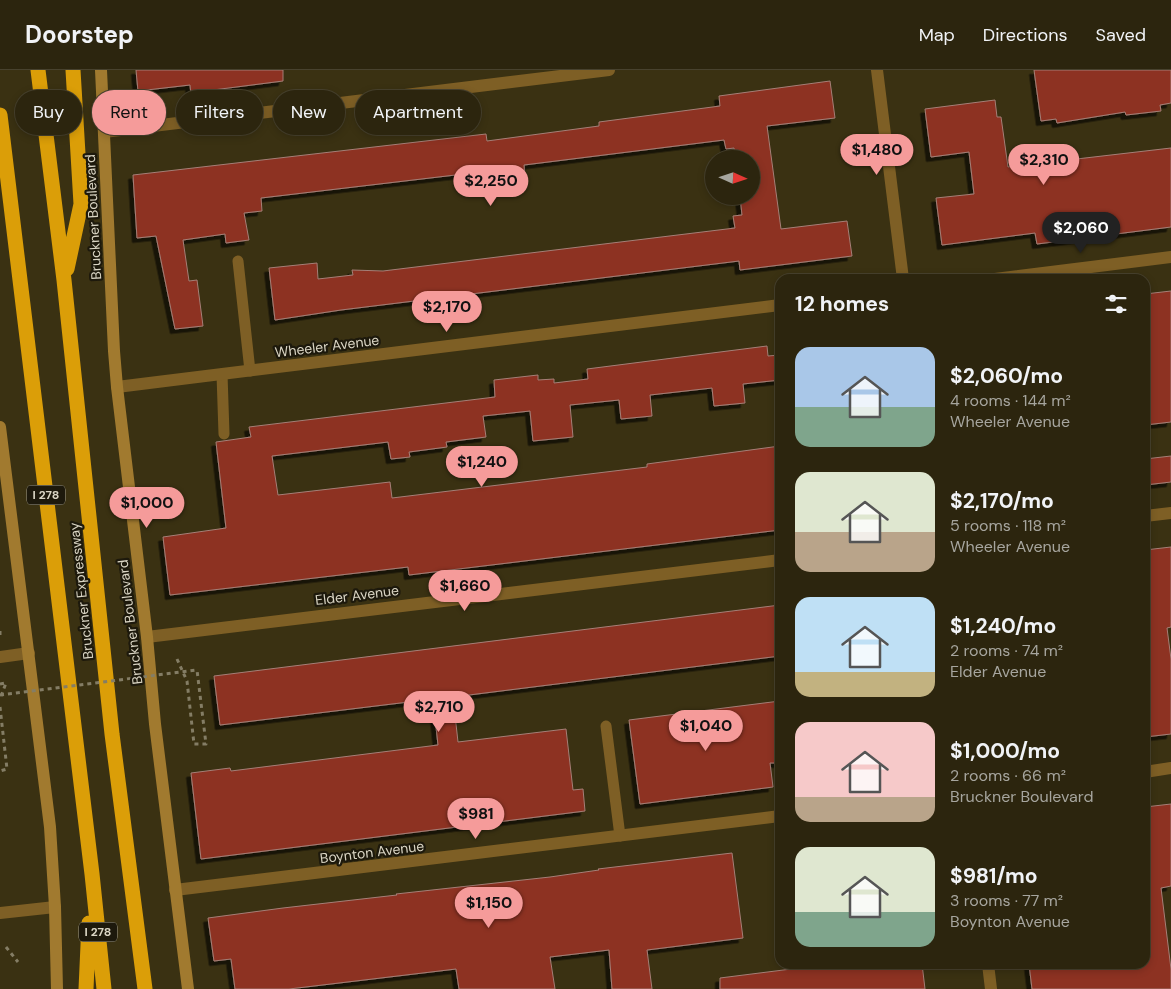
<!DOCTYPE html>
<meta charset="utf-8">
<style>
body{margin:0;font-family:"DM Sans",sans-serif;background:#342d17;color:#f1f3f6;height:100vh;display:flex;flex-direction:column;font-size:19px;white-space:nowrap}
*{box-sizing:border-box;margin:0}
p{font-size:16px;color:#a6a59e}
.icon{flex:none;width:28px;height:28px;fill:none;stroke:currentColor;stroke-width:2;stroke-linecap:round;stroke-linejoin:round}
.map{position:relative;flex:1;overflow:hidden}
.details{position:absolute;left:775px;top:204px;width:375px;height:695px;display:flex;flex-direction:column;background:#2c250e;border-radius:15px;box-shadow:0 2px 8px #0003,0 0 0 1px #48422e}
.details>*{flex:none}
.guide{position:absolute;left:15px;top:20px;width:475px;height:45px;display:flex;gap:10px}
.needle{width:32px;rotate:93deg}
.fabs{position:absolute;left:705px;top:80px;display:grid;gap:10px}
.fabs a{display:grid;place-items:center;width:55px;height:55px;border-radius:50%;background:#2c250e;box-shadow:0 2px 8px #0003,0 0 0 1px #48422e;font-size:25px}
.price{position:absolute;translate:-50% -42px;padding:0 11px;border-radius:18px;background:#f59b9a;color:#111;font-size:16px;line-height:32px;filter:drop-shadow(0 1px 2px #0008)}
.price::after{content:'';position:absolute;left:50%;top:30px;width:15px;height:11px;margin-left:-8px;background:inherit;clip-path:polygon(0 0,100% 0,50% 100%)}
.price.active{background:#222;color:#fff}
ul{padding:0;list-style:none}
li{display:flex;align-items:center;gap:15px;height:125px;padding:0 20px}
li span{display:grid;place-items:center;flex:none;width:140px;height:100px;border-radius:15px;color:#555}
li>.icon{margin-inline-start:auto}
span .icon{width:60px;height:60px;fill:#fffc;stroke-width:1}
li b{font-size:21px}
h2{display:flex;justify-content:space-between;align-items:center;height:60px;padding:0 20px;font-size:21px}
.chip{padding:0 18px;border-radius:22px;background:#2c250e;box-shadow:0 2px 8px #0003,0 0 0 1px #48422e;font-size:18px;line-height:45px}
.chip.active{background:#f59b9a;color:#111}
header{display:flex;align-items:center;gap:30px;box-sizing:border-box;height:70px;padding:0 25px;background:#2c250e;border-bottom:1px solid #48422e}
header strong{font-size:24px}
nav{display:flex;gap:28px;margin-inline-start:auto;font-size:18px}
.map>svg:first-child{display:block}
</style>
<header>
<strong>Doorstep</strong>
<nav><a>Map</a><a>Directions</a><a>Saved</a></nav>
</header>
<div class="map">
<svg width="1171" height="919" viewBox="0 0 1171 919">
<defs>
<filter id="shadow"><feDropShadow dx="-4.5" dy="4.5" stdDeviation="0" flood-color="#0009"/></filter>
</defs>
<rect width="100%" height="100%" fill="#3a3112"/>
<path fill="#8d3121" stroke="#a57f77" filter="url(#shadow)" d="M 136,0 L 283,0 L 283,11 L 213,20 L 213,23 L 191,25 L 190,15 L 138,21 Z
M 1034,0 L 1171,0 L 1171,33 L 1160,35 L 1161,41 L 1126,45 L 1125,42 L 1057,53 L 1056,49 L 1041,51 Z
M 830,11 L 835,48 L 767,56 L 781,159 L 847,151 L 852,186 L 740,200 L 739,191 L 341,240 L 275,250 L 269,198 L 317,193 L 318,209 L 353,205 L 352,200 L 383,201 L 735,158 L 733,146 L 742,145 L 740,126 L 751,126 L 751,89 L 735,89 L 734,78 L 726,79 L 724,70 L 524,95 L 525,109 L 507,111 L 506,99 L 261,128 L 262,141 L 244,143 L 249,170 L 226,173 L 225,164 L 183,170 L 189,211 L 197,210 L 203,256 L 175,259 L 156,166 L 137,168 L 133,105 L 486,64 L 487,71 L 599,56 L 599,52 L 720,36 L 719,26 Z
M 995,30 L 997,47 L 1001,47 L 1008,97 L 1171,78 L 1171,157 L 1037,174 L 1035,163 L 942,175 L 936,128 L 974,124 L 969,82 L 931,87 L 925,39 Z
M 1171,221 L 1171,352 L 1145,355 L 1145,224 Z
M 767,276 L 768,286 L 780,285 L 780,310 L 743,314 L 745,333 L 714,336 L 712,318 L 650,325 L 652,346 L 621,349 L 619,330 L 570,335 L 573,367 L 533,371 L 530,341 L 483,346 L 486,367 L 446,372 L 447,377 L 409,382 L 410,387 L 391,389 L 388,372 L 272,386 L 278,425 L 390,412 L 392,428 L 647,397 L 647,394 L 780,376 L 780,460 L 409,505 L 408,497 L 170,525 L 163,467 L 226,458 L 216,372 L 251,367 L 249,357 L 495,327 L 494,310 L 538,305 L 538,310 L 554,309 L 554,313 L 588,309 L 587,299 Z
M 1171,386 L 1171,412 L 1145,415 L 1145,389 Z
M 1171,477 L 1171,557 L 1167,558 L 1171,589 L 1171,664 L 1145,667 L 1145,480 Z
M 780,535 L 780,586 L 453,627 L 458,672 L 566,659 L 573,720 L 583,719 L 585,741 L 201,789 L 191,703 L 230,698 L 231,701 L 438,675 L 433,629 L 220,655 L 214,606 Z
M 780,631 L 780,693 L 770,693 L 773,717 L 640,734 L 629,650 Z
M 1171,734 L 1171,816 L 1161,818 L 1171,899 L 1171,919 L 1032,919 L 1029,894 L 1145,894 L 1145,737 Z
M 732,783 L 743,868 L 647,880 L 652,919 L 612,919 L 609,880 L 550,887 L 555,919 L 459,919 L 456,899 L 289,919 L 235,919 L 231,889 L 214,891 L 208,848 L 283,838 L 397,825 L 396,824 L 550,807 L 599,800 L 598,799 Z
M 831,894 L 922,894 L 925,919 L 720,919 L 720,908 Z"/>
<g fill="none" stroke-linecap="round" stroke-linejoin="round">
<path stroke="#847d65" stroke-width="3" stroke-dasharray="4 4" stroke-linecap="butt" d="M 0,561 L 0,565
M 177,589 L 187,611 L 194,674 L 206,674 L 197,600
M 0,614 L 6,613 L 0,629
M 0,637 L 7,699 L 0,701
M 6,877 L 18,892"/>
<path stroke="#7e5f25" stroke-width="11" d="M 238,191 L 250,301
M 222,304 L 224,364
M 606,656 L 620,766"/>
<path stroke="#7e5f25" stroke-width="12" d="M 104,62 L 609,0
M 995,209 L 1171,187
M 117,317 L 780,235
M 1145,446 L 1171,443
M 147,567 L 780,490
M 0,587 L 29,583
M 1145,702 L 1171,698
M 175,820 L 780,746
M 0,843 L 55,837"/>
<path stroke="#7e5f25" stroke-width="12" d="M 877,0 L 903,209
M 988,894 L 991,919"/>
<path stroke="#a17a2f" stroke-width="12" d="M 101,0 L 114,281 L 117,317 L 147,567 L 155,654 L 188,919
M 0,357 L 50,757 L 55,837 L 57,919"/>
<path stroke="#db9e08" stroke-width="15" d="M 38,0 L 64,210 L 112,664 L 145,919
M 0,45 L 92,804 L 104,919
M 67,199 L 81,134 L 73,0
M 86,919 L 89,853"/>
<path stroke="#847d65" stroke-width="3" stroke-dasharray="4 4" stroke-linecap="butt" d="M 0,625 L 197,600"/>
</g>
<g text-anchor="middle" dominant-baseline="central" stroke-width="4.5" stroke-linejoin="round" paint-order="stroke">
<g fill="#1d190c" stroke="#a19d8d" stroke-width="1">
<rect x="27" y="415.5" width="38" height="19" rx="4"/>
<rect x="79" y="852.5" width="38" height="19" rx="4"/>
</g>
<g font-size="12" font-weight="bold" fill="#dad5c4">
<text x="46" y="425">I 278</text>
<text x="98" y="862">I 278</text>
</g>
<g font-size="14" fill="#dad5c4" stroke="#1d190c">
<text transform="translate(93 147) rotate(-93)">Bruckner Boulevard</text>
<text transform="translate(327 276) rotate(-7)">Wheeler Avenue</text>
<text transform="translate(81 521) rotate(-96)">Bruckner Expressway</text>
<text transform="translate(357 525) rotate(-7)">Elder Avenue</text>
<text transform="translate(130 552) rotate(-97)">Bruckner Boulevard</text>
<text transform="translate(372 782) rotate(-7)">Boynton Avenue</text>
</g>
</g>
</svg>
<div class="fabs">
<a><svg class="needle" viewBox="-14 -14 28 28"><path d="M0-13l5 13h-10z" fill="#e53935"/><path d="M0 13l5-13h-10z" fill="#a6a59e"/></svg></a>
</div>
<b class="price" style="left:877px;top:106px">$1,480</b>
<b class="price" style="left:1044px;top:116px">$2,310</b>
<b class="price" style="left:491px;top:137px">$2,250</b>
<b class="price active" style="left:1081px;top:184px">$2,060</b>
<b class="price" style="left:447px;top:263px">$2,170</b>
<b class="price" style="left:482px;top:418px">$1,240</b>
<b class="price" style="left:147px;top:459px">$1,000</b>
<b class="price" style="left:465px;top:542px">$1,660</b>
<b class="price" style="left:439px;top:663px">$2,710</b>
<b class="price" style="left:706px;top:682px">$1,040</b>
<b class="price" style="left:476px;top:770px">$981</b>
<b class="price" style="left:489px;top:859px">$1,150</b>
<div class="guide">
<a class="chip">Buy</a>
<a class="chip active">Rent</a>
<a class="chip">Filters</a>
<a class="chip">New</a>
<a class="chip">Apartment</a>
</div>
<section class="details">
<h2>12 homes<svg class="icon" aria-label="filters" viewBox="0 0 24 24"><path d="M4 7h16M4 17h16"/><circle cx="9" cy="7" r="2"/><circle cx="15" cy="17" r="2"/></svg></h2>
<ul>
<li><span style="background:linear-gradient(#a9c7e8 60%,#7fa58c 0)"><svg class="icon" aria-label="home" viewBox="0 0 24 24"><path d="M3 11l9-7 9 7M6 9v11h12V9"/></svg></span><div><b>$2,060/mo</b><p>4 rooms · 144 m²</p><p>Wheeler Avenue</p></div></li>
<li><span style="background:linear-gradient(#dfe7d0 60%,#b9a48a 0)"><svg class="icon" aria-label="home" viewBox="0 0 24 24"><path d="M3 11l9-7 9 7M6 9v11h12V9"/></svg></span><div><b>$2,170/mo</b><p>5 rooms · 118 m²</p><p>Wheeler Avenue</p></div></li>
<li><span style="background:linear-gradient(#bfe0f5 75%,#c2b280 0)"><svg class="icon" aria-label="home" viewBox="0 0 24 24"><path d="M3 11l9-7 9 7M6 9v11h12V9"/></svg></span><div><b>$1,240/mo</b><p>2 rooms · 74 m²</p><p>Elder Avenue</p></div></li>
<li><span style="background:linear-gradient(#f6c9c9 75%,#b9a48a 0)"><svg class="icon" aria-label="home" viewBox="0 0 24 24"><path d="M3 11l9-7 9 7M6 9v11h12V9"/></svg></span><div><b>$1,000/mo</b><p>2 rooms · 66 m²</p><p>Bruckner Boulevard</p></div></li>
<li><span style="background:linear-gradient(#dfe7d0 65%,#7fa58c 0)"><svg class="icon" aria-label="home" viewBox="0 0 24 24"><path d="M3 11l9-7 9 7M6 9v11h12V9"/></svg></span><div><b>$981/mo</b><p>3 rooms · 77 m²</p><p>Boynton Avenue</p></div></li>
</ul>
</section>
</div>
